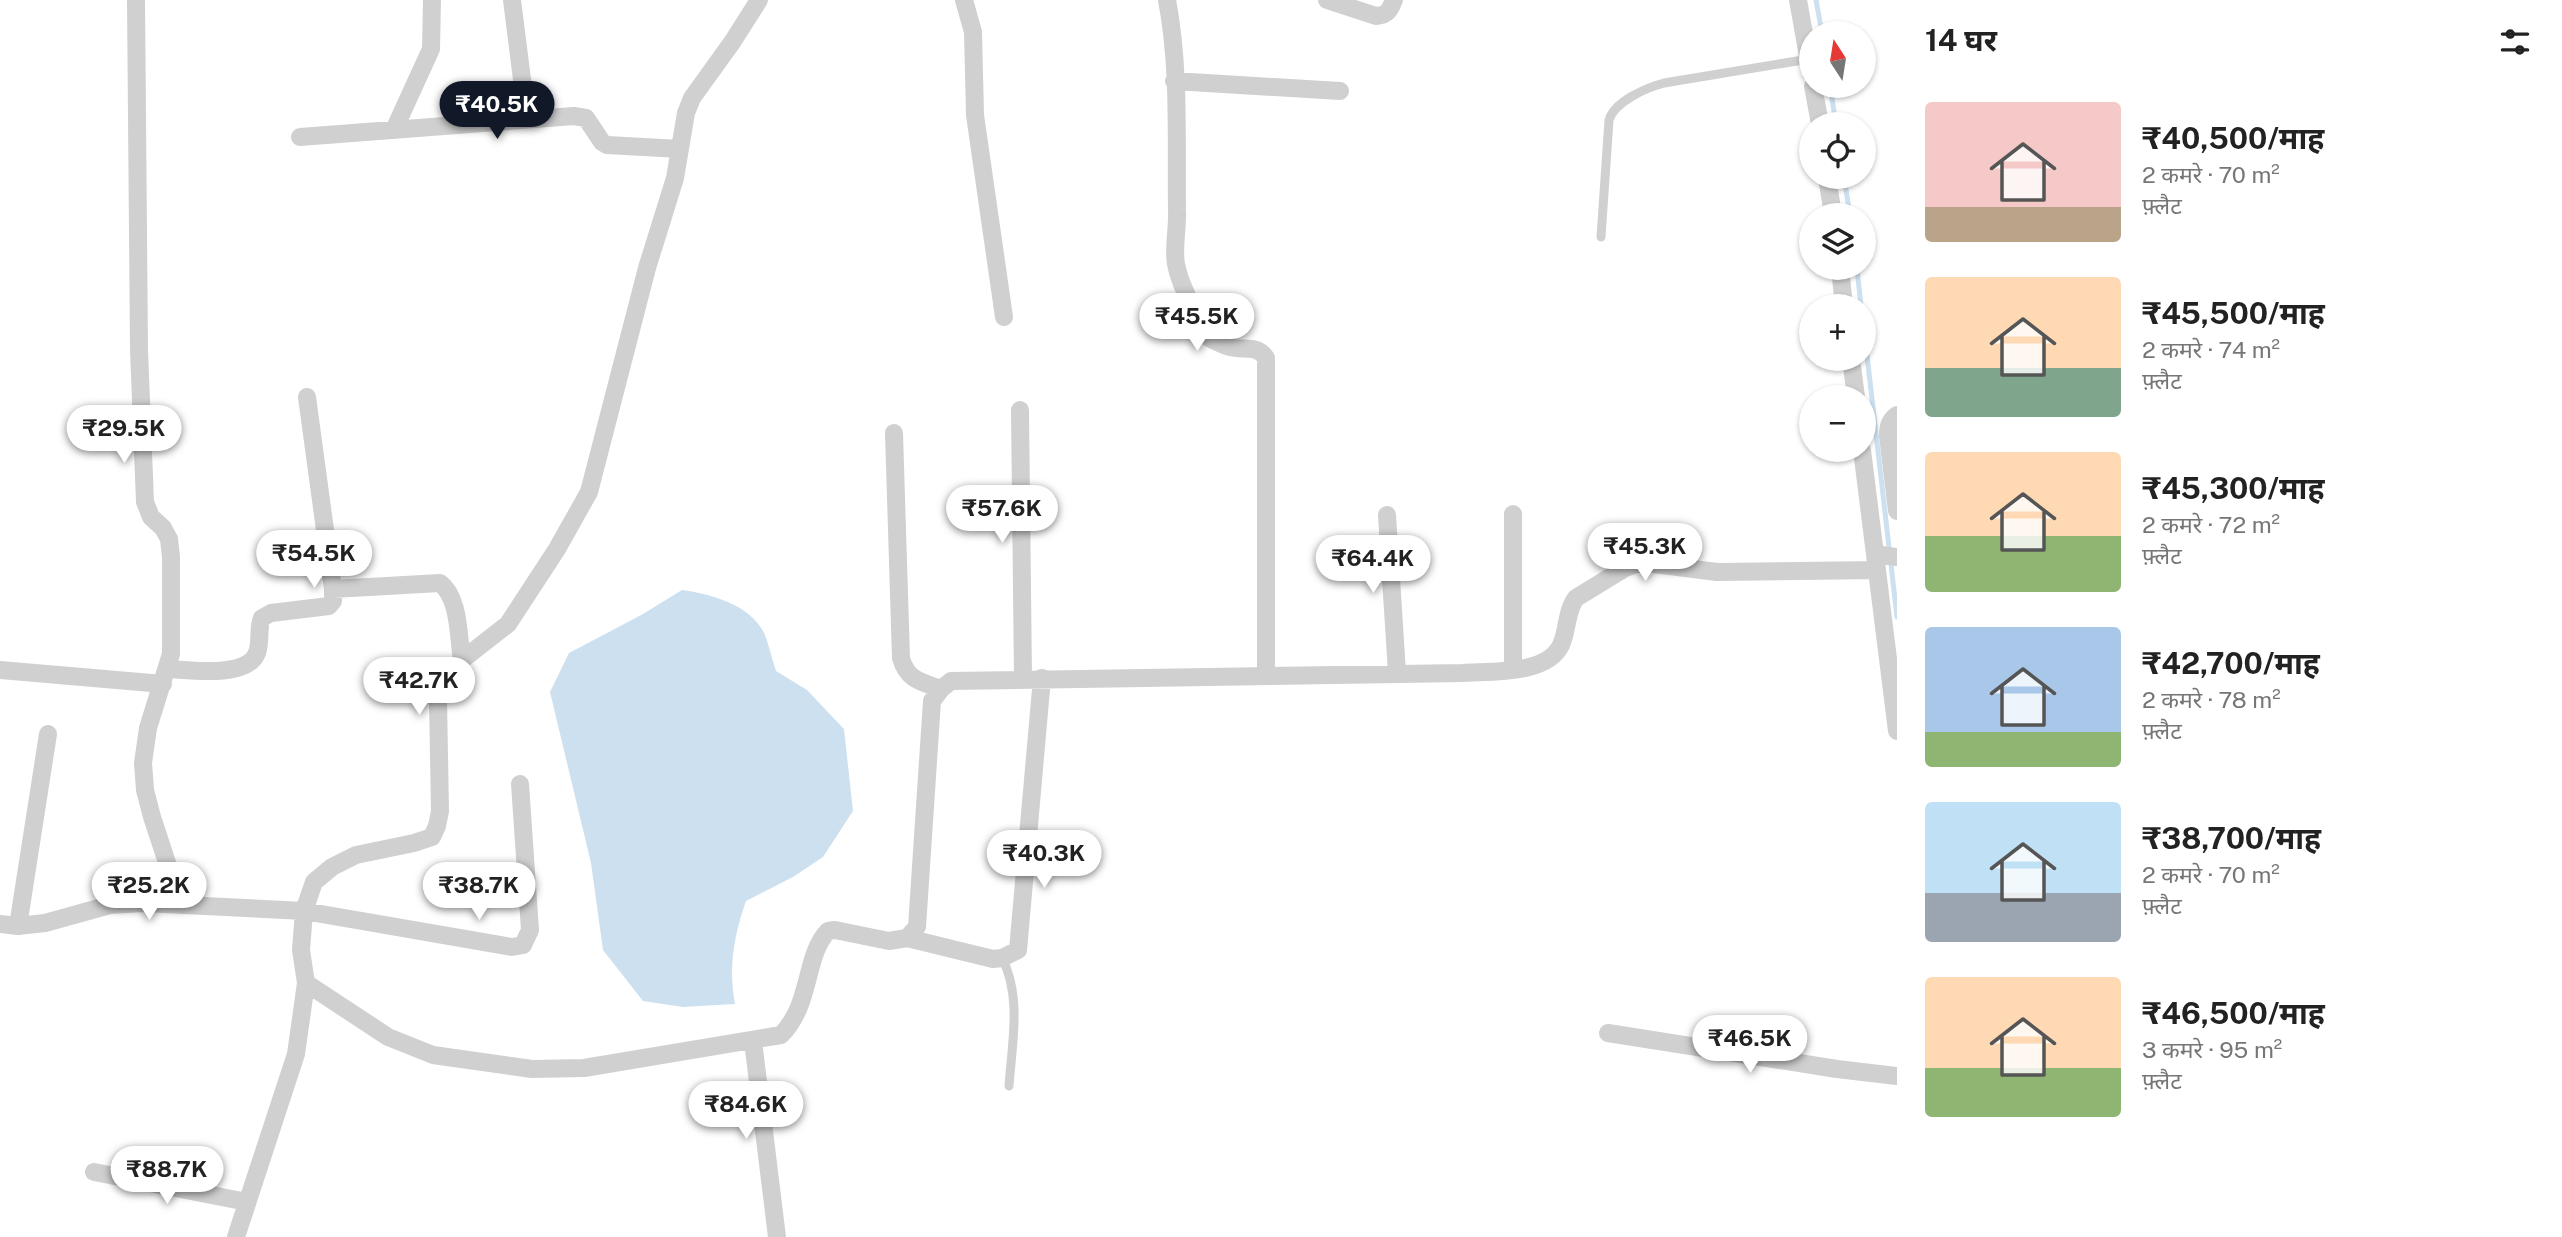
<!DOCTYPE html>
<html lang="hi">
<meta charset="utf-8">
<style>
body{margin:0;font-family:"Public Sans","Noto Sans Devanagari",sans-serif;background:#f2f2f2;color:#222;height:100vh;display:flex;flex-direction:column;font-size:26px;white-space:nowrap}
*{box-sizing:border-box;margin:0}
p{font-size:23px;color:#767676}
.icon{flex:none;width:38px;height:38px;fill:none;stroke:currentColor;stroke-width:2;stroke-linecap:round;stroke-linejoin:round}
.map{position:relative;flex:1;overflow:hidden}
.sheet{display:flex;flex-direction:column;background:#fff;width:665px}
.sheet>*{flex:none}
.needle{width:46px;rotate:348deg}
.buttons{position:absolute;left:1799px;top:21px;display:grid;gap:14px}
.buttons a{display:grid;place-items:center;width:77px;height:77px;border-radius:50%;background:#fff;box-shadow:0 2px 5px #0004;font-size:35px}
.price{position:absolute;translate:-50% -60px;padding:0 16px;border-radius:24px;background:#fff;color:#222;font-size:23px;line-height:46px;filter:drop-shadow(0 2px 4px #0008)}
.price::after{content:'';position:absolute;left:50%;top:42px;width:21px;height:16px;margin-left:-10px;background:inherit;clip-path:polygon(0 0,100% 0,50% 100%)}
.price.selected{background:#111827;color:#fff}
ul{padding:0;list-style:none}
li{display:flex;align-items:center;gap:21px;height:175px;padding:0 28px}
li span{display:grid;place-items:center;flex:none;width:196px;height:140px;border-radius:7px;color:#555}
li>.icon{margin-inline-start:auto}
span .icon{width:84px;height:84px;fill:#fffc;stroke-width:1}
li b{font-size:30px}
h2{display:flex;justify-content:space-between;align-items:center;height:84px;padding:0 28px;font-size:30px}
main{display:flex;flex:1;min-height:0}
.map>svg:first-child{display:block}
</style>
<main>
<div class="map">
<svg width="1897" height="1237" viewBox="0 0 1897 1237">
<rect width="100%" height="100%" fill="#fff"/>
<path fill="#cde0ef" d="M 682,590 C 711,594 752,605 765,635 C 769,646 772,659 776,671 L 807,690 L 844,729 L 853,811 L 823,857 L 793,877 L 746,901 C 734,935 728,968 735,1004 L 683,1007 L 643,1001 L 603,950 L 591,863 L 550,692 L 569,653 L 643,614 Z"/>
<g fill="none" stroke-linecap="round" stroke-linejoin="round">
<path stroke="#cde0ef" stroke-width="5" d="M 1816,0 L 1822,33
M 1830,86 L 1836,124
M 1844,177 L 1850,215
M 1857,268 L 1861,306
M 1864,329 L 1897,617"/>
<path stroke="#d0d0d0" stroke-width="9" d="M 1601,237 L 1609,120 C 1615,101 1646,88 1664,83 L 1809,59
M 1002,958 C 1022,997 1012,1043 1009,1086"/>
<path stroke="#d0d0d0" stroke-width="18" d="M 136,0 L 139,350 L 145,502 L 151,517 L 163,528 L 169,539 L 171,557 L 171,654 L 148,728 L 143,763 L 145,790 L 152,817 L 181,905
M 512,0 L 527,119
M 964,0 L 973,32 L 975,115 L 1004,317
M 1167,0 C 1180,68 1176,141 1177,210 C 1178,226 1173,249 1176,264 C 1181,290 1197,314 1209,338 C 1215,341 1222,345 1230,347 C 1243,351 1257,344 1266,358 L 1266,675
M 1327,0 L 1376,16 C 1388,15 1390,10 1394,0
M 1798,0 L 1811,73
M 1174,81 L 1340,91
M 1813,86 L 1820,124
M 394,130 L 431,49 L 432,0
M 300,137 L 574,116 L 586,118 L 602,142 L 607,145 L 680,149
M 1827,177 L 1833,215
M 1840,268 L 1844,306
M 1851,359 L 1856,397
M 307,397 L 333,589 L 440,583 C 460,598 458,637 462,660
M 1020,410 L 1023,679
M 1897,415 C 1889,421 1888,427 1888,436 L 1897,511
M 894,433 L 901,658 C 907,680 921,682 941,689
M 1862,450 L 1897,731
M 1513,514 L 1513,669
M 1387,515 L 1397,673
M 1875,554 L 1897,557
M 168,669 C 190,670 244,678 256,655 C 262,644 257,629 262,618 L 271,613 L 329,606 L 333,601 L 333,589
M 0,670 L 163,684
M 0,924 L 18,926 L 45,923 L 110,905 L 144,903 L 304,911 L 512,947 L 523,945 L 530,930 L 520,784
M 18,926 L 48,734
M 907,938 L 993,959 L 1002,958 L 1018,950 L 1042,678
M 306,983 L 388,1037 L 433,1055 L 532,1069 L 584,1068 L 781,1035 C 812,1004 804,956 828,931 L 835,930 L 889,941 L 907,938 L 917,927 L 932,701 L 941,689 L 951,681 L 1463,673 C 1491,671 1547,675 1561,645 C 1568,630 1566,611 1576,598 L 1625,568 L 1636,564 L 1654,564 L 1717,572 L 1877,570
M 1608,1033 L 1837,1069 L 1897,1076
M 753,1041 L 777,1237
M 94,1172 L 247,1202
M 236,1237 L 296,1054 L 306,983 L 301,950 L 304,911 L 314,882 L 332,867 L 356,855 L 414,843 L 432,837 L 437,826 L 440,811 L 438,700 L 442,681 L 462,660 L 508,624 L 557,549 L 589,492 L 647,268 L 675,178 L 686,113 L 692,98 L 733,41 L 759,0"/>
</g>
</svg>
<div class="buttons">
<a><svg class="needle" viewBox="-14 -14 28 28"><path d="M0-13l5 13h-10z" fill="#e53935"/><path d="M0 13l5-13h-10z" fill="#767676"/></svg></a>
<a><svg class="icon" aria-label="locate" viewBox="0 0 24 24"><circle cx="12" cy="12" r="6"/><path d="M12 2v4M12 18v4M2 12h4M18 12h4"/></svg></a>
<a><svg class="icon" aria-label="layers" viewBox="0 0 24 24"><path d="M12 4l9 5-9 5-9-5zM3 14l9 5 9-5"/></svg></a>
<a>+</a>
<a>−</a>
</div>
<b class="price selected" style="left:497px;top:141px">₹40.5K</b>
<b class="price" style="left:1197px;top:353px">₹45.5K</b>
<b class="price" style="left:124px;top:465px">₹29.5K</b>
<b class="price" style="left:1002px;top:545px">₹57.6K</b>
<b class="price" style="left:1645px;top:583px">₹45.3K</b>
<b class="price" style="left:314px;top:590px">₹54.5K</b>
<b class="price" style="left:1373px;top:595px">₹64.4K</b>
<b class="price" style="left:419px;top:717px">₹42.7K</b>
<b class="price" style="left:1044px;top:890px">₹40.3K</b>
<b class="price" style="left:149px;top:922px">₹25.2K</b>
<b class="price" style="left:479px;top:922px">₹38.7K</b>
<b class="price" style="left:1750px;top:1075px">₹46.5K</b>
<b class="price" style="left:746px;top:1141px">₹84.6K</b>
<b class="price" style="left:167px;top:1206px">₹88.7K</b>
</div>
<section class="sheet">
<h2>14 घर<svg class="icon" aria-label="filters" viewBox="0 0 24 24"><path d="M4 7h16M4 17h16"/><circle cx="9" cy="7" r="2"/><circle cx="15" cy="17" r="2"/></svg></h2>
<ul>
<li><span style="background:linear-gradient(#f6c9c9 75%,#b9a48a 0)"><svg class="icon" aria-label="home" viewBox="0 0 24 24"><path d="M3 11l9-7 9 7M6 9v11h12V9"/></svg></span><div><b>₹40,500/माह</b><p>2 कमरे · 70 m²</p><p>फ़्लैट</p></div></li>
<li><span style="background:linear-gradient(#ffd9b3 65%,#7fa58c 0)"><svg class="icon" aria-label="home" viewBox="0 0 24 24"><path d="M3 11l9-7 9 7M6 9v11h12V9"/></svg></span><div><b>₹45,500/माह</b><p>2 कमरे · 74 m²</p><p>फ़्लैट</p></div></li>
<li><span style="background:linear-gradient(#ffd9b3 60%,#8fb573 0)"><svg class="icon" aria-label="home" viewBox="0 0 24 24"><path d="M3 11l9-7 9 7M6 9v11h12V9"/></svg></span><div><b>₹45,300/माह</b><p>2 कमरे · 72 m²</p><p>फ़्लैट</p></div></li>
<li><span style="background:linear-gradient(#a9c7e8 75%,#8fb573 0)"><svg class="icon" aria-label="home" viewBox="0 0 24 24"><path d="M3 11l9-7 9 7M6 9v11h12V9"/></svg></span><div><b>₹42,700/माह</b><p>2 कमरे · 78 m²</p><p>फ़्लैट</p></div></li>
<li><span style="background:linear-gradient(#bfe0f5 65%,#9aa5b1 0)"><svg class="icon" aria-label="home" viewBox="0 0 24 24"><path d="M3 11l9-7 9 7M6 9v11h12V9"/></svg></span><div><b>₹38,700/माह</b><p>2 कमरे · 70 m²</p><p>फ़्लैट</p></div></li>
<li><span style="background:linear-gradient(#ffd9b3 65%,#8fb573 0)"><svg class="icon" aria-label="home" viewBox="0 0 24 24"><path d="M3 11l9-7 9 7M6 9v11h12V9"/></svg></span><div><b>₹46,500/माह</b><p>3 कमरे · 95 m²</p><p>फ़्लैट</p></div></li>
</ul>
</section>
</main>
